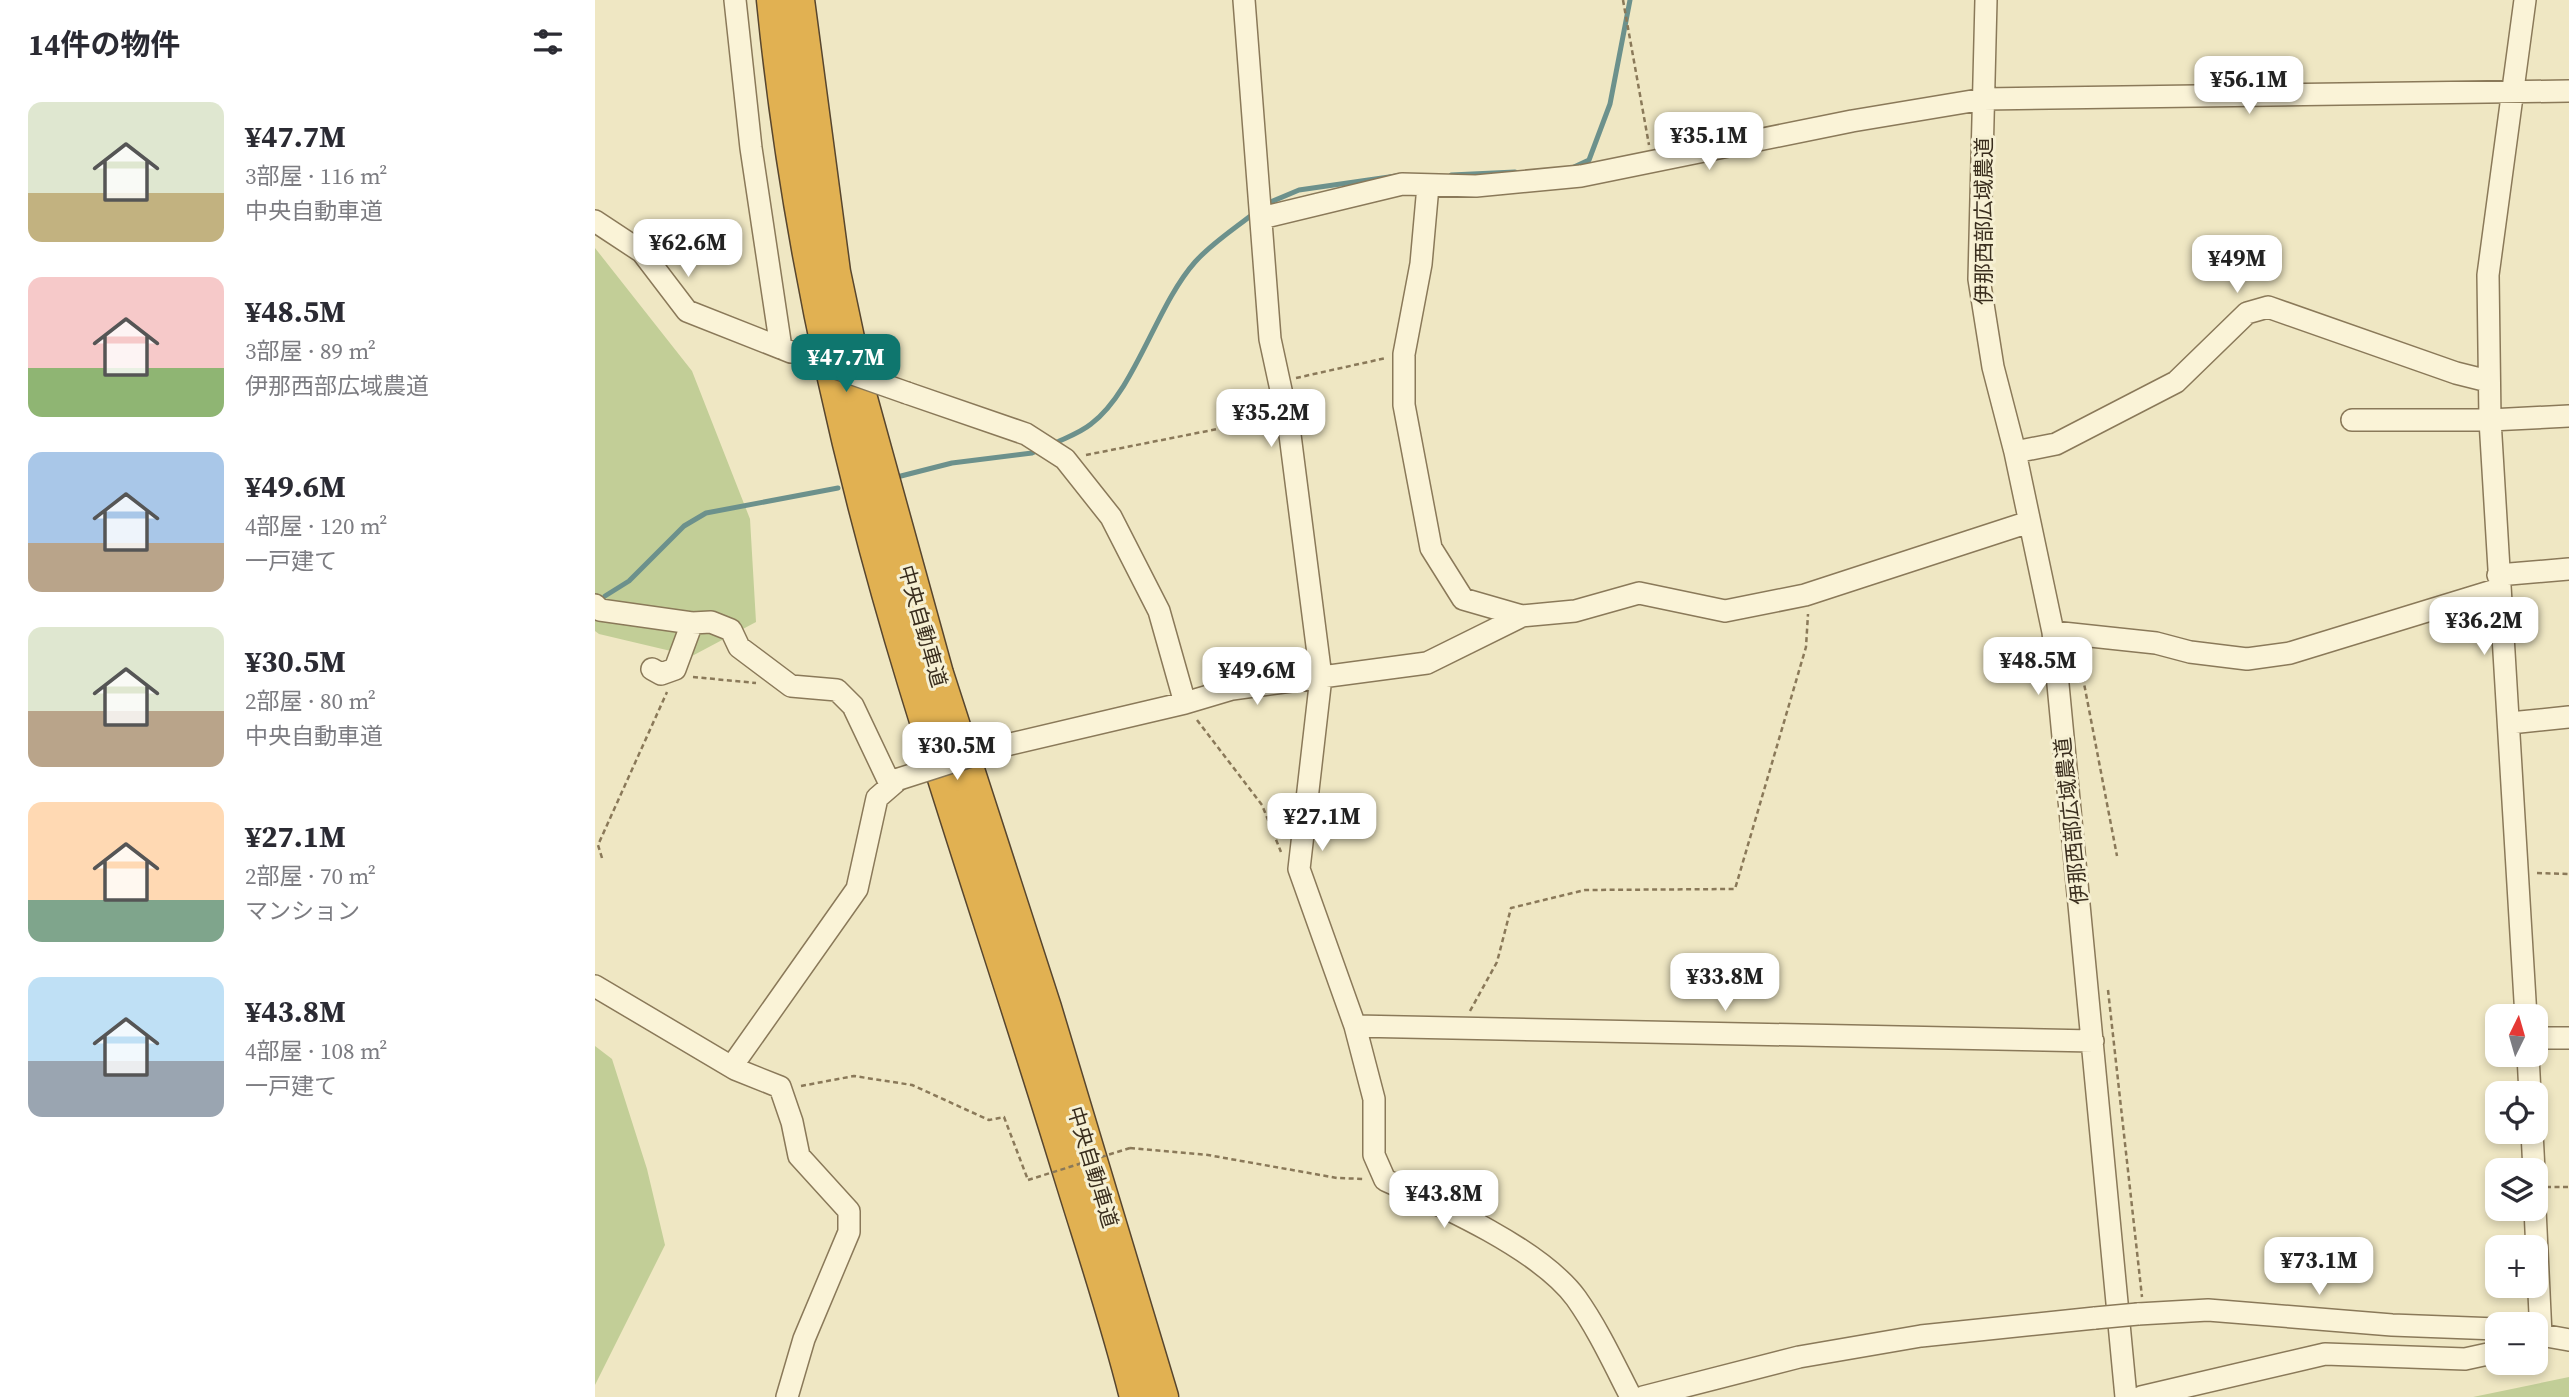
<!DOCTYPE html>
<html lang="ja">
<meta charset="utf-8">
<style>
body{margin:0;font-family:"Source Serif 4","Noto Sans JP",serif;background:#f2f2f3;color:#2b2b33;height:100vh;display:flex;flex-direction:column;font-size:26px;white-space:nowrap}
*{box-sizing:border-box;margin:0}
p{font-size:23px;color:#7c7c81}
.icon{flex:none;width:38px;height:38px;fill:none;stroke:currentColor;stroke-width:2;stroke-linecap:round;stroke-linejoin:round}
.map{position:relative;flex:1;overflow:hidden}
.panel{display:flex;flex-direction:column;background:#fff;width:595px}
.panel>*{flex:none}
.needle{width:46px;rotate:5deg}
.buttons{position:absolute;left:1890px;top:1004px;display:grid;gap:14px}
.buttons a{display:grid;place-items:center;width:63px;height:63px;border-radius:14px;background:#fff;box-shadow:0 4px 10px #0003;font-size:35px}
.price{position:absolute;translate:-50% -60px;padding:0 16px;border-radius:14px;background:#fff;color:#222;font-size:23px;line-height:46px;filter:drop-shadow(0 2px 4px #0008)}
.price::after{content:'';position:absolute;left:50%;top:42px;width:21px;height:16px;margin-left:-10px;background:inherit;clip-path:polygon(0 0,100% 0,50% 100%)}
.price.selected{background:#0f766e;color:#fff}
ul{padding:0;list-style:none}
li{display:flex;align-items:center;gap:21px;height:175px;padding:0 28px}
li span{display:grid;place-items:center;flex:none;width:196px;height:140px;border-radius:14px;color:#555}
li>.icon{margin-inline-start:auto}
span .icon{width:84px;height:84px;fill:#fffc;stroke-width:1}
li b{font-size:30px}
h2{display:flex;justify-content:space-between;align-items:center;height:84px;padding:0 28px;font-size:30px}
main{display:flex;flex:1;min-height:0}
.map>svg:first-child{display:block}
</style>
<main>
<section class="panel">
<h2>14件の物件<svg class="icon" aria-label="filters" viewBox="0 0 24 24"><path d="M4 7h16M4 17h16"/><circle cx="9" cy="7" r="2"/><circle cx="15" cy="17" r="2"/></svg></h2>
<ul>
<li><span style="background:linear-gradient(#dfe7d0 65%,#c2b280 0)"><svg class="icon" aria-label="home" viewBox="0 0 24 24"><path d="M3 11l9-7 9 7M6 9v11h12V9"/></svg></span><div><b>¥47.7M</b><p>3部屋 · 116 m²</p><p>中央自動車道</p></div></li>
<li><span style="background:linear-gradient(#f6c9c9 65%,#8fb573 0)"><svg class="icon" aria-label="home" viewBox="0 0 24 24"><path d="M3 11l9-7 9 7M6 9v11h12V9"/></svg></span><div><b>¥48.5M</b><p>3部屋 · 89 m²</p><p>伊那西部広域農道</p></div></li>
<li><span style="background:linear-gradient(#a9c7e8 65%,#b9a48a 0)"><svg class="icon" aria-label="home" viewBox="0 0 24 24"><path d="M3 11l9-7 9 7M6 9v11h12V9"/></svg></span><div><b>¥49.6M</b><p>4部屋 · 120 m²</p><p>一戸建て</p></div></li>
<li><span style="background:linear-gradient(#dfe7d0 60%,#b9a48a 0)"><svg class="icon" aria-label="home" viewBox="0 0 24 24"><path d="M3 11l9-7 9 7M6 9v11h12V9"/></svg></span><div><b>¥30.5M</b><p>2部屋 · 80 m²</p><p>中央自動車道</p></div></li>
<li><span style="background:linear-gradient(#ffd9b3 70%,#7fa58c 0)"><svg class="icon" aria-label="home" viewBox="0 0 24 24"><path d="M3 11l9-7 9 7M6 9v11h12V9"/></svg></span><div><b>¥27.1M</b><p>2部屋 · 70 m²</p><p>マンション</p></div></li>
<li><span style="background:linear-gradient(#bfe0f5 60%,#9aa5b1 0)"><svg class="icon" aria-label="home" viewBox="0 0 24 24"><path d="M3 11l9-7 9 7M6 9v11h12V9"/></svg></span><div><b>¥43.8M</b><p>4部屋 · 108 m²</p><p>一戸建て</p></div></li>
</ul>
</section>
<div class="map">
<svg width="1974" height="1397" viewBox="0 0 1974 1397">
<rect width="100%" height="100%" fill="#efe7c3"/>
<path fill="#c2ce97" d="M 0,248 L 97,371 L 155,519 L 161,622 L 97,656 L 4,634 L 0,631 Z
M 0,1046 L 17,1059 L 52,1169 L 70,1245 L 0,1385 Z
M 1974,1377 L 1974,1397 L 1878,1397 Z"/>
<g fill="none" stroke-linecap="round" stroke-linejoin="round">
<path stroke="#6c918c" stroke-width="5" d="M 979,167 L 994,160 L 1015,104 L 1035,0
M 856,175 L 920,172
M 671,204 L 704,190 L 801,176
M 458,444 C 470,438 485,433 496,424 C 540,391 561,306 600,262 C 616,244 639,229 658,214
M 302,477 L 357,463 L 437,453 L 446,449
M 10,596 L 34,581 L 89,526 L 111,513 L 243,488"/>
<g stroke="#8a7959" stroke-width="24">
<path id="minor" d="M 140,0 L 156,148 L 186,348
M 649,0 L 675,339 L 694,427 L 726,677 L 704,869 L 760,1026 L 779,1099 L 779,1155 L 790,1180 C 846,1205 945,1249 981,1298 C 1003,1329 1019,1364 1036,1397
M 1391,0 L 1384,279 L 1398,367 L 1420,452 L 1458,632 L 1531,1397
M 1930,0 L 1893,275 L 1895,420 L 1931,1017
M 833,186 L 826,264 L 809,354 L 809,405 L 836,548 L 868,599 L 927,616
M 666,218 L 807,184 L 881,186 L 986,176 L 1257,121 L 1389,99 L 1974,91
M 0,221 L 47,252 L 92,311 L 196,352
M 312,393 L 431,434 L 470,459 L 516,517 L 564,611 L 590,703
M 1757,420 L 1895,420 L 1974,416
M 1420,452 L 1461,444 L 1581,382 L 1652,313 L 1673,307 L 1861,373 L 1893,381
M 1903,575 L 1974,569
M 0,605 L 5,610 L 97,623
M 1458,632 L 1561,643 L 1595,652 L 1652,659 L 1695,653 L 1904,589
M 57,669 L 66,674 L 80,669 L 97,623 L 116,622 L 136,630 L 144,647 L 196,686 L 242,690 L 258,706 L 296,786
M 1915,723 L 1974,717
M 407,746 L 590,703 L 637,689 L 832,663 L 927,616 L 980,611 L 1044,593 L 1130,611 L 1210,595 L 1434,522
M 0,986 L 140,1069
M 760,1026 L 1498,1041
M 1941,1038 L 1974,1038
M 1933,1055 L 1935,1094
M 1937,1132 L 1939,1171
M 1940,1209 L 1946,1335
M 1543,1314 L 1613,1310 L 1797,1325 L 1902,1329
M 1941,1334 L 1974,1340
M 192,1397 L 209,1339 L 254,1232 L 254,1211 L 204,1156 L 197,1122 L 185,1087 L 140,1069 L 142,1059 L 262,889 L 282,798 L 304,779
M 1048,1397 L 1204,1357 L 1326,1336 L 1500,1318
M 1546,1397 L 1730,1354 L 1870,1359 L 1902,1352"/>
</g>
<g stroke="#58462e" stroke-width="35">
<path id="highway" d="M 178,0 C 201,232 251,459 319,682 C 370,849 426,1014 477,1181 C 499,1252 523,1324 541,1397
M 203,0 L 239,272 L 265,395 L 342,674 L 450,1008 L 567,1397"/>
</g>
<path stroke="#8a7959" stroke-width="2.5" stroke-dasharray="5 3.5" stroke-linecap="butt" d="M 1028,0 L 1054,145
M 701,378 L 791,358
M 491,455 L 673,419
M 1483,652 L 1522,856
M 98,677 L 161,683
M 602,720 L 667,805 L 686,852
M 7,858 L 3,845 L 72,692
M 1942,873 L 1974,874
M 1513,990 L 1547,1297
M 875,1011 L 902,962 L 916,908 L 990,890 L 1140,889 L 1211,647 L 1213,614
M 206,1086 L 259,1076 L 317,1085 L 394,1120 L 409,1117 L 433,1180
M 535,1148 L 613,1155 L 742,1178 L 770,1179
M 1951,1187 L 1974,1187"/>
<use href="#minor" stroke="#faf3d7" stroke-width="21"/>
<use href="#highway" stroke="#e1b152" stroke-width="32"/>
<g stroke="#8a7959" stroke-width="24" stroke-linecap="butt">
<path id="minor-bridge" d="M 204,355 L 312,393
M 304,779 L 407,746
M 1500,1318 L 1543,1314"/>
</g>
<path stroke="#8a7959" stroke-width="2.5" stroke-dasharray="5 3.5" stroke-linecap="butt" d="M 433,1180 L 535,1148"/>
<use href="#minor-bridge" stroke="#faf3d7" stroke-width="21"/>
</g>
<g text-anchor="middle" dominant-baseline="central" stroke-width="6" stroke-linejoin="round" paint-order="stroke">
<g font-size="21" fill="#3a2e1e" stroke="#f6f0d3">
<text transform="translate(1388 221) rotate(-90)">伊那西部広域農道</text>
<text transform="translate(328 626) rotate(74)">中央自動車道</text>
<text transform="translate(1476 821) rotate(-96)">伊那西部広域農道</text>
<text transform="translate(498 1167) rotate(73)">中央自動車道</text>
</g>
</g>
</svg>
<div class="buttons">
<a><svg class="needle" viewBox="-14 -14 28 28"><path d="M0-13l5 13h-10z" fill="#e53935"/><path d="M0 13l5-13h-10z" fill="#7c7c81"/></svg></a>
<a><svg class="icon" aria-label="locate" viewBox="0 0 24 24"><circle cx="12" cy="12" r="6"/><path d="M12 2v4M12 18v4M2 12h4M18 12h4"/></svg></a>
<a><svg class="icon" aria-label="layers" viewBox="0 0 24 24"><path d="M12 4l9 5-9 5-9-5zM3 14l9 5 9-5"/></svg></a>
<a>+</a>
<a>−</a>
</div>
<b class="price" style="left:1654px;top:116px">¥56.1M</b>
<b class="price" style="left:1114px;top:172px">¥35.1M</b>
<b class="price" style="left:93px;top:279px">¥62.6M</b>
<b class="price" style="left:1642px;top:295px">¥49M</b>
<b class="price selected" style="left:251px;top:394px">¥47.7M</b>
<b class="price" style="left:676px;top:449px">¥35.2M</b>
<b class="price" style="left:1889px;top:657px">¥36.2M</b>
<b class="price" style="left:1443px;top:697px">¥48.5M</b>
<b class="price" style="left:662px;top:707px">¥49.6M</b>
<b class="price" style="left:362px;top:782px">¥30.5M</b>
<b class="price" style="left:727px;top:853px">¥27.1M</b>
<b class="price" style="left:1130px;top:1013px">¥33.8M</b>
<b class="price" style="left:849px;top:1230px">¥43.8M</b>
<b class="price" style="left:1724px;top:1297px">¥73.1M</b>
</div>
</main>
